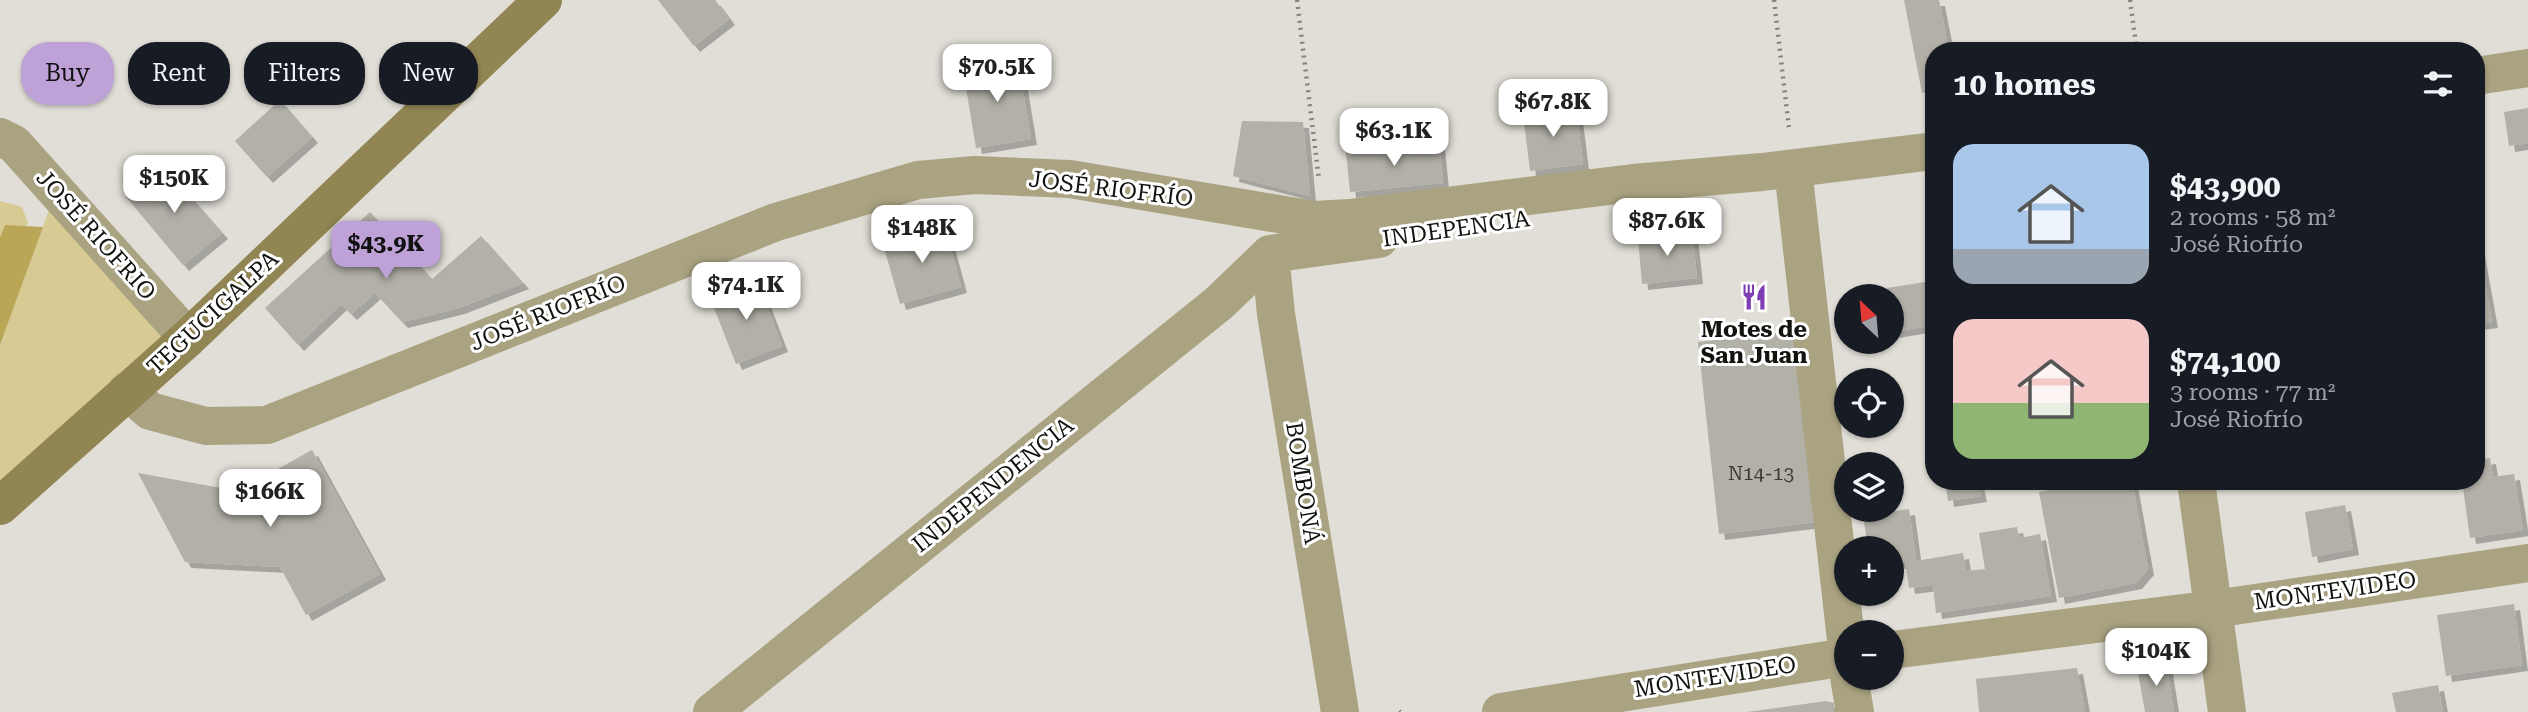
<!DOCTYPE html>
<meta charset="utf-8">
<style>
body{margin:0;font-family:"Roboto Serif",serif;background:#242831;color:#f1f3f6;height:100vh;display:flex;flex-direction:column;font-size:26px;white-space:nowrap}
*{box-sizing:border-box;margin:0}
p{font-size:23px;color:#9ea1a6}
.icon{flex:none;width:38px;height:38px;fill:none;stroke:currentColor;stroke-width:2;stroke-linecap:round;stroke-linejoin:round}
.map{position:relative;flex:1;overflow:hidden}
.details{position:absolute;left:1925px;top:42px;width:560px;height:448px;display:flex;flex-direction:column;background:#171b24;border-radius:28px;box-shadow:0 2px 5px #0004}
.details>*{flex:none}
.guide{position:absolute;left:21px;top:42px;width:665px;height:63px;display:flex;gap:14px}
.needle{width:46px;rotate:334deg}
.tools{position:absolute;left:1834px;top:284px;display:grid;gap:14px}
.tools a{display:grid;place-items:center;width:70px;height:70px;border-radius:50%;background:#171b24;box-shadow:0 2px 5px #0004;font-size:35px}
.price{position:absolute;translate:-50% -60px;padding:0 16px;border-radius:14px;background:#fff;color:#222;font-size:23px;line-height:46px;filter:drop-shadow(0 2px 4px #0008)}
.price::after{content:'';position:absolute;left:50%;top:42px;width:21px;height:16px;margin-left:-10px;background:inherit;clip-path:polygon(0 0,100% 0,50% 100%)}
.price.current{background:#bda1d7;color:#111}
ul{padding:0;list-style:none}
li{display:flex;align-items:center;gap:21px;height:175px;padding:0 28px}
li span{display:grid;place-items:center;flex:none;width:196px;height:140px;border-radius:21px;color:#555}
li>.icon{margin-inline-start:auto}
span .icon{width:84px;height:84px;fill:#fffc;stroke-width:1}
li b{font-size:30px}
h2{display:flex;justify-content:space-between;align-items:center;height:84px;padding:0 28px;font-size:30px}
.chip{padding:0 24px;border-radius:28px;background:#171b24;box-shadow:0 2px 5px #0004;font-size:24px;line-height:63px}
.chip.current{background:#bda1d7;color:#111}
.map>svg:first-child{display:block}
</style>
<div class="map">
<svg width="2528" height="712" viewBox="0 0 2528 712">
<defs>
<filter id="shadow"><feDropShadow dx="6" dy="6" stdDeviation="0" flood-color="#0004"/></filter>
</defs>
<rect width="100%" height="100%" fill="#e0ded6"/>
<path fill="#d7ca93" d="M 0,201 L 22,207 L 28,223 L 0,281 Z
M 49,210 L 177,340 L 0,502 L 0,345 Z"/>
<path fill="#b9a757" d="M 5,225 L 43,227 L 0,345 L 0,238 Z"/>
<path fill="#b2b0a7" filter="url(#shadow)" d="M 658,0 L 715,0 L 729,19 L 694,46 Z
M 1904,0 L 1939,0 L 1949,51 L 1934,51 L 1934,90 L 1922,93 Z
M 1018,60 L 1031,139 L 976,148 L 963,70 Z
M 280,100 L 312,137 L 267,177 L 235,141 Z
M 1576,107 L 1583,164 L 1530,171 L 1523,114 Z
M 2528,108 L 2528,143 L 2509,146 L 2504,112 Z
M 1242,121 L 1303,122 L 1310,196 L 1233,176 Z
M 1439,143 L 1443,183 L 1350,192 L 1346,152 Z
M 164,166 L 222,233 L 183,265 L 126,197 Z
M 370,212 L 432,279 L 481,236 L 523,283 L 459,308 L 402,322 L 375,293 L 351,314 L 341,304 L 298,345 L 265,308 Z
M 945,227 L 961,287 L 900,304 L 883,244 Z
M 1692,232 L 1697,278 L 1642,284 L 1638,238 Z
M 2478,244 L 2492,322 L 2476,324 L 2476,245 Z
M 1934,266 L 1934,325 L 1893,332 L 1892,296 L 1888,296 L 1887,288 L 1925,282 L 1929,267 Z
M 757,280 L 782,346 L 736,364 L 710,298 Z
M 1795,331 L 1816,522 L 1719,534 L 1698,342 Z
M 312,450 L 380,574 L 306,615 L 280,567 L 185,562 L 138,473 L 238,491 Z
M 2490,458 L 2493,477 L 2514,474 L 2523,530 L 2470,538 L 2462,481 L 2476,481 L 2476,460 Z
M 1945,481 L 1978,481 L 1981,496 L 1948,501 Z
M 2098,481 L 2132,481 L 2148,569 L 2136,583 L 2059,598 L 2039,492 Z
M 2345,505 L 2353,549 L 2312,557 L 2305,512 Z
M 1909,509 L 1916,561 L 1963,553 L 1966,571 L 1985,569 L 1979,533 L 2017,527 L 2019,538 L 2040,534 L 2051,596 L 1936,613 L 1933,585 L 1909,588 L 1905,562 L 1892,564 L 1892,548 L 1868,548 L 1863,516 Z
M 2514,604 L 2522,665 L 2446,676 L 2437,615 Z
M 2166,662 L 2174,712 L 2145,712 L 2137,667 Z
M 2077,668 L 2085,712 L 1979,712 L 1976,679 Z
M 2438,685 L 2443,712 L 2396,712 L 2392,693 Z
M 1826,701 L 1834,703 L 1834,712 L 1747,712 Z"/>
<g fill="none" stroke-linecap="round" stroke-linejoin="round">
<path stroke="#84827d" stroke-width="4.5" stroke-dasharray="2 5" stroke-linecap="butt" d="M 1297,0 L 1319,180
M 1774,0 L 1789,128
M 2130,0 L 2137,51
M 1399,711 L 1400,712"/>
<path stroke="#aaa382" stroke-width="38" d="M 2476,76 L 2528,68
M 0,137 L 14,144 L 188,338
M 1793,169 L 1846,640
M 1270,254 L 1276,314 L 1340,712
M 1270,254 L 1379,239
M 127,391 L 150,411 L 206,426 L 267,425 L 776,222 L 918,180 L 975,175 L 1070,179 L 1314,220 L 1350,218 L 1633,183 L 1762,172 L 1934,151
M 2196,481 L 2227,712
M 1892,650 L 2214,609 L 2528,563
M 1849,677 L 1855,712
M 712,712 L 1219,303 L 1270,254
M 1501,712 L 1846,657"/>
<path stroke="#918553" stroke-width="38" d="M 0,506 L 188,338 L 543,0"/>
</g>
<defs>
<g id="restaurant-bare" transform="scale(2.1)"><path d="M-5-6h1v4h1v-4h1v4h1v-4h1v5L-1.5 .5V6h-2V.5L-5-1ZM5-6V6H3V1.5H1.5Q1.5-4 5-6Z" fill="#7e3db2" stroke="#fff" stroke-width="2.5" paint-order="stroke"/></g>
</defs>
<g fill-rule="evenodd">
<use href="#restaurant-bare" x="1754" y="297"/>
</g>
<g text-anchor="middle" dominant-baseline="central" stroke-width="6" stroke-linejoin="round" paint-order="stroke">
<g font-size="19" fill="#3a3a35">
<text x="1761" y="473">N14-13</text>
</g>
<g font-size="23" fill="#12120f" stroke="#fff">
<text transform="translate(1111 189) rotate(7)">JOSÉ RIOFRÍO</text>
<text transform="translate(1456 229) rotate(-8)">INDEPENCIA</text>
<text transform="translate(96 235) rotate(48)">JOSÉ RIOFRIO</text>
<text transform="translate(213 313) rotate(-43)">TEGUCIGALPA</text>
<text transform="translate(548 313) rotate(-22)">JOSÉ RIOFRÍO</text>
<text transform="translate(1303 483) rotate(81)">BOMBONÁ</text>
<text transform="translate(993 485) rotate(-39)">INDEPENDENCIA</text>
<text transform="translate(2335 591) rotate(-8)">MONTEVIDEO</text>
<text transform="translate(1715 677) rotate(-9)">MONTEVIDEO</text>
</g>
<g font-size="23" font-weight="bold" fill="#12120f" stroke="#fff">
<text x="1754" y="329">Motes de<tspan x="1754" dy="26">San Juan</tspan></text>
</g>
</g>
</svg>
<div class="tools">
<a><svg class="needle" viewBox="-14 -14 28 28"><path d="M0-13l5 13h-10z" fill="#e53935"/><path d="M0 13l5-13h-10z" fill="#9ea1a6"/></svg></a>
<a><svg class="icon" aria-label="locate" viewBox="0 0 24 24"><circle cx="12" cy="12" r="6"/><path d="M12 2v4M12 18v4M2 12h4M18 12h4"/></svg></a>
<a><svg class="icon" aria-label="layers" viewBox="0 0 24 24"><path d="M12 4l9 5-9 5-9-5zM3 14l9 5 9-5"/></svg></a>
<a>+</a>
<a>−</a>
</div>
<b class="price" style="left:997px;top:104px">$70.5K</b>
<b class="price" style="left:1553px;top:139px">$67.8K</b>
<b class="price" style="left:1394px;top:168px">$63.1K</b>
<b class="price" style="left:174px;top:215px">$150K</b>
<b class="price" style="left:1667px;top:258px">$87.6K</b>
<b class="price" style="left:922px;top:265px">$148K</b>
<b class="price current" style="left:386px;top:281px">$43.9K</b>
<b class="price" style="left:746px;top:322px">$74.1K</b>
<b class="price" style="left:270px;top:529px">$166K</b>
<b class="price" style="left:2156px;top:688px">$104K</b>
<div class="guide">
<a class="chip current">Buy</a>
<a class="chip">Rent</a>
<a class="chip">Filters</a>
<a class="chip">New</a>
</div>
<section class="details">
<h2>10 homes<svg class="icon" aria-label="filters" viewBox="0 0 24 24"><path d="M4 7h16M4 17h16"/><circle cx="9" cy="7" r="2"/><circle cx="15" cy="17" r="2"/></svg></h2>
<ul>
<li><span style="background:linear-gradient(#a9c7e8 75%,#9aa5b1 0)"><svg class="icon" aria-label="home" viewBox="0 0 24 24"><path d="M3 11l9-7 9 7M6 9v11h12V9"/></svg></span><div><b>$43,900</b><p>2 rooms · 58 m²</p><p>José Riofrío</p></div></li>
<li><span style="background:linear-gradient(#f6c9c9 60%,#8fb573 0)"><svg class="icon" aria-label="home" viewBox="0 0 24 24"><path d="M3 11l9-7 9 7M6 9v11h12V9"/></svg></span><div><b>$74,100</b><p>3 rooms · 77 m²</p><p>José Riofrío</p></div></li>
</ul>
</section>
</div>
